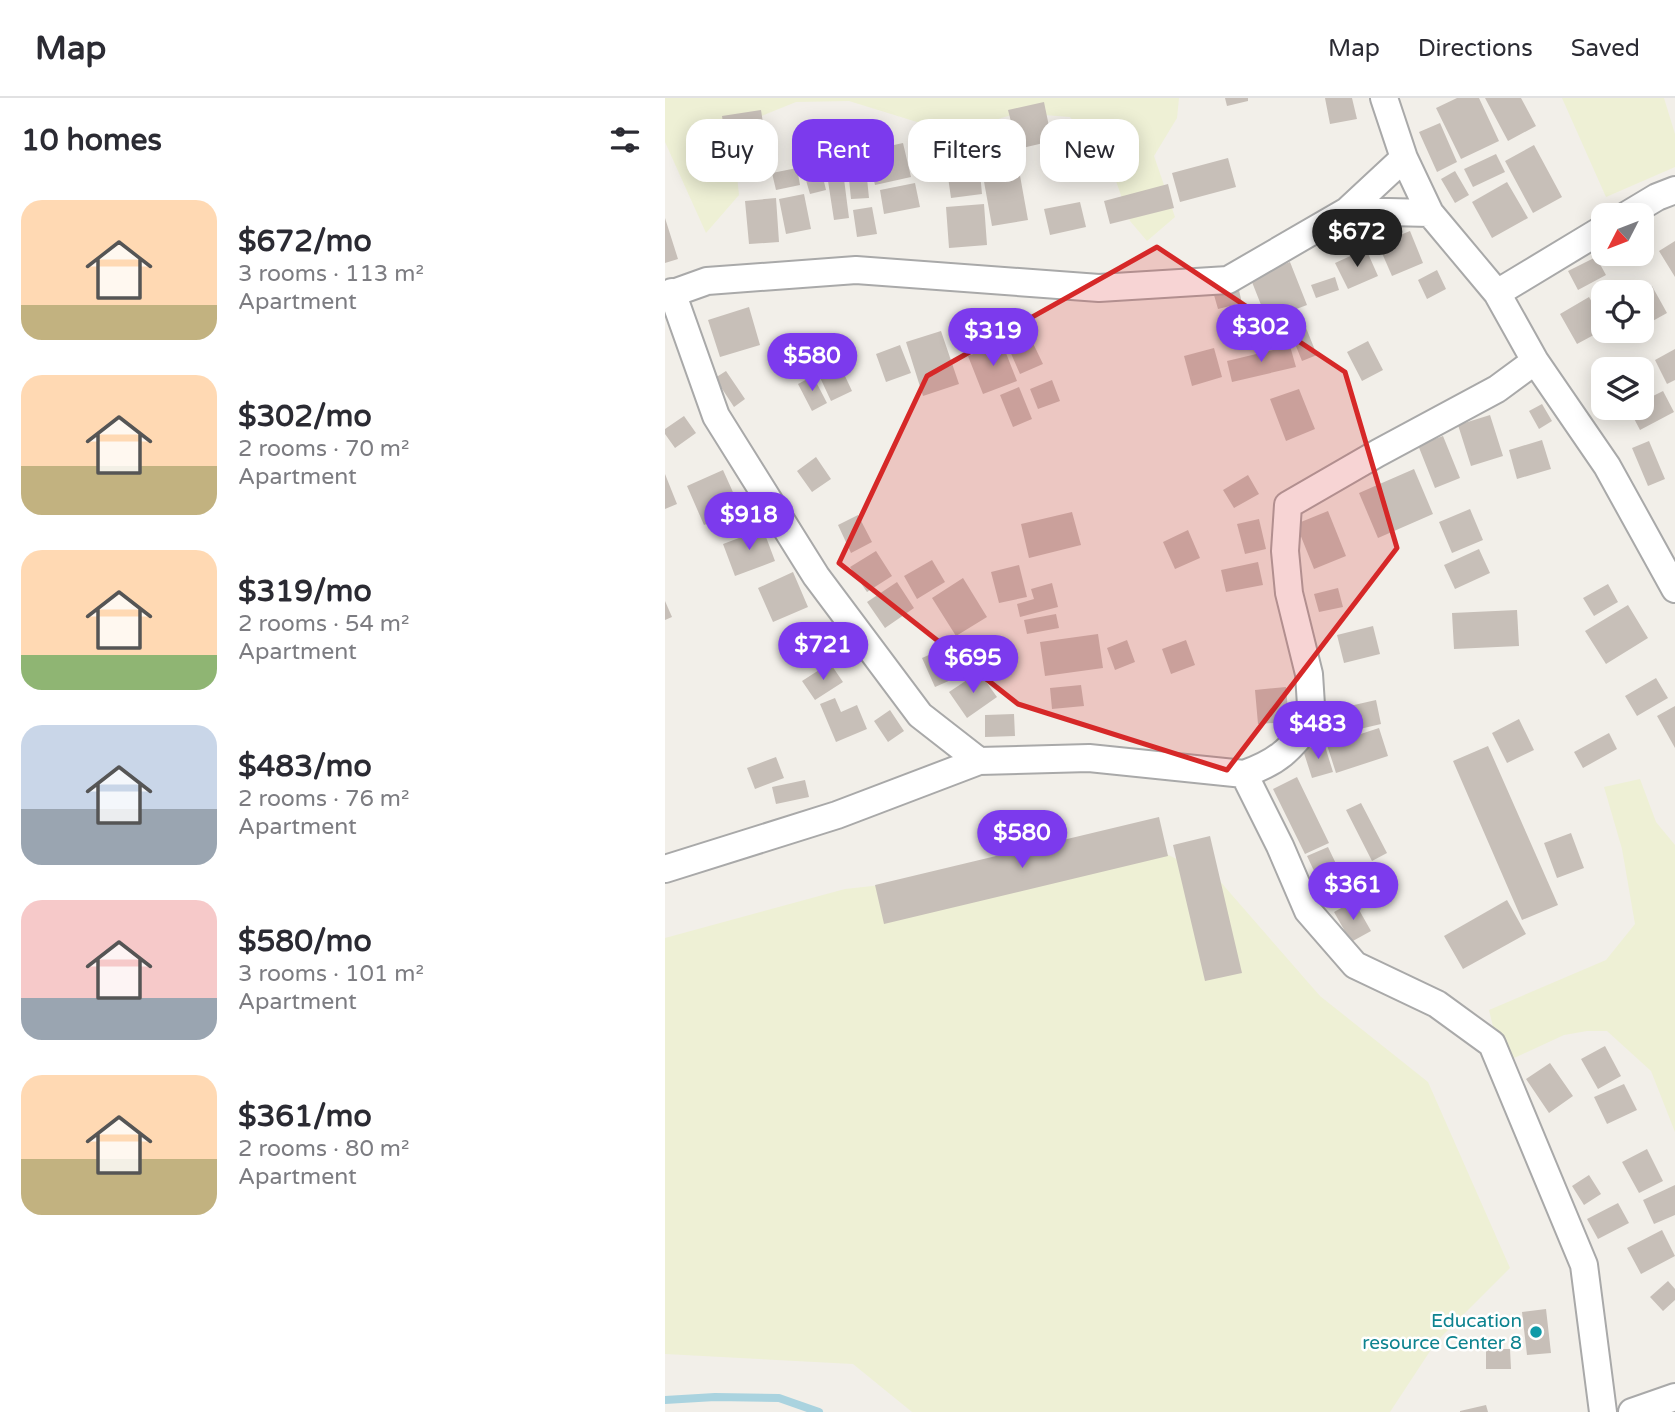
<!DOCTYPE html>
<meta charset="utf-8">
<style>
body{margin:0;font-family:"Varela Round",sans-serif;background:#f2f2f3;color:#2b2b33;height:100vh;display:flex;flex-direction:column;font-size:26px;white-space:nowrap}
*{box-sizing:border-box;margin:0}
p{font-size:23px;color:#7c7c81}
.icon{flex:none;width:38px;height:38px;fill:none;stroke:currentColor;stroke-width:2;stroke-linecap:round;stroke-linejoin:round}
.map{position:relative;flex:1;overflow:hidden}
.details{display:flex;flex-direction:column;background:#fff;width:665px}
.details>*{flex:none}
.hud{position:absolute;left:21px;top:21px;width:665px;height:63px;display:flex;gap:14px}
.needle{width:46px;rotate:228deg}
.tools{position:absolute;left:926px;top:105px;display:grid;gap:14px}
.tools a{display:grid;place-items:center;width:63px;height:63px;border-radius:14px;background:#fff;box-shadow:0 4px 18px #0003;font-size:35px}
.price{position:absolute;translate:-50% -60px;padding:0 16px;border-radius:24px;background:#7c3aed;color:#fff;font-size:23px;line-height:46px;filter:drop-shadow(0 2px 4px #0008)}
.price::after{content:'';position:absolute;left:50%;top:42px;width:21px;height:16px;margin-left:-10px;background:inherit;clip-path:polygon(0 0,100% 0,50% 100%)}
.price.selected{background:#222;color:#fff}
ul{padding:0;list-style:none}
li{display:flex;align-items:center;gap:21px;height:175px;padding:0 21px}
li span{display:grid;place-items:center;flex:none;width:196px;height:140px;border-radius:21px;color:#555}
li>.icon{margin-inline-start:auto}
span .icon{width:84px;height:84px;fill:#fffc;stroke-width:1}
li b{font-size:30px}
h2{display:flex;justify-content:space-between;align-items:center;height:84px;padding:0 21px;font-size:30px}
.pill{padding:0 24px;border-radius:21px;background:#fff;box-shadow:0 4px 18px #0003;font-size:24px;line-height:63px}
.pill.selected{background:#7c3aed;color:#fff}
header{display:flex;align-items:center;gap:42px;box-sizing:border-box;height:98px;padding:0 35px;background:#fff;border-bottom:2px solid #e1e1e2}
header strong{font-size:33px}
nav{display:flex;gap:38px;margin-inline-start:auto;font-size:24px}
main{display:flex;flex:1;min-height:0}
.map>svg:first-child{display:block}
</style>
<header>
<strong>Map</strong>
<nav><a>Map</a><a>Directions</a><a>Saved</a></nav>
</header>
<main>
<section class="details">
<h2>10 homes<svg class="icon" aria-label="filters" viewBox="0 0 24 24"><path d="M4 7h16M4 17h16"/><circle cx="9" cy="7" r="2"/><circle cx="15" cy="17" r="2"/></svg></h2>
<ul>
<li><span style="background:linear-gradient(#ffd9b3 75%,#c2b280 0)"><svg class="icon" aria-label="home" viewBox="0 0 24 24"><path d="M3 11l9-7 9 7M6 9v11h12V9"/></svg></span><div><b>$672/mo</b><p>3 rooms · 113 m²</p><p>Apartment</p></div></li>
<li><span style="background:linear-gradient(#ffd9b3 65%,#c2b280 0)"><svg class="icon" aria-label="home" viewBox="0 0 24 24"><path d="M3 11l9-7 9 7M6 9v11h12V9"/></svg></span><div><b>$302/mo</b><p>2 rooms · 70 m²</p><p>Apartment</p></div></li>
<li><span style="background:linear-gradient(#ffd9b3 75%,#8fb573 0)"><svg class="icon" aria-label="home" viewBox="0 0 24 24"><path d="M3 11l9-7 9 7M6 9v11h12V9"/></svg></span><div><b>$319/mo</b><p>2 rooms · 54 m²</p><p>Apartment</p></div></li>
<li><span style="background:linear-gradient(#c9d6e8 60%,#9aa5b1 0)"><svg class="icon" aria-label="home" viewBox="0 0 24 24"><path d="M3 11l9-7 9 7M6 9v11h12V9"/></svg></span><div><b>$483/mo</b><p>2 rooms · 76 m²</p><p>Apartment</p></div></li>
<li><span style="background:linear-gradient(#f6c9c9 70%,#9aa5b1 0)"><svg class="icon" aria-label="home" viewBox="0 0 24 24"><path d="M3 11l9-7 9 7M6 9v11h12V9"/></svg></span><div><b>$580/mo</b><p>3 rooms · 101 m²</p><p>Apartment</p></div></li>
<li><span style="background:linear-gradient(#ffd9b3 60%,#c2b280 0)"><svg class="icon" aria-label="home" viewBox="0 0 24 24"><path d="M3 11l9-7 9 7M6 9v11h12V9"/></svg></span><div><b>$361/mo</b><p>2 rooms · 80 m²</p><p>Apartment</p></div></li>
</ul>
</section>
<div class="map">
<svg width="1010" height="1314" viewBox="0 0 1010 1314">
<rect width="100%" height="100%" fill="#f2efe9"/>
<path fill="#eef0d5" d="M 0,0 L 514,0 L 512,20 L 489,58 L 510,119 L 482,143 L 465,123 L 444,63 L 405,19 L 353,15 L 297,32 L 252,24 L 184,3 L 131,4 L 67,30 L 74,97 L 41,135 L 0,44 Z
M 897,0 L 999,0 L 1010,36 L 1010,69 L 941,99 Z
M 975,681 L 991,724 L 1010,747 L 1010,1034 L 986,973 L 942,933 L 922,933 L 899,937 L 849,960 L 832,945 L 824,912 L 941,862 L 970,826 L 957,751 L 939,689 Z
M 489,750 L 553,781 L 655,898 L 763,984 L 845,1170 L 771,1244 L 725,1314 L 247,1314 L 188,1266 L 0,1256 L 0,840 L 180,791 L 317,776 Z"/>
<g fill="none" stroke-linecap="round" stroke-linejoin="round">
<path stroke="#aad3df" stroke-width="8" d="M 0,1302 L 50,1299 L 114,1300 L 154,1314"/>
</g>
<path fill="#c7bfb8" d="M 560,0 L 583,0 L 583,3 L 562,8 Z
M 660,0 L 687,0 L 692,21 L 665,26 Z
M 792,0 L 814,0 L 834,43 L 796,61 L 771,10 Z
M 820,0 L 856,0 L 871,28 L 843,43 Z
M 379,4 L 387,43 L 353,51 L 343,12 Z
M 96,12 L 102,51 L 63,57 L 57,18 Z
M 775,25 L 792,64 L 772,74 L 754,34 Z
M 339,42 L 346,64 L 315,73 L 308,51 Z
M 238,45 L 246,79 L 210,87 L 202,53 Z
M 869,47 L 897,99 L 868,115 L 840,63 Z
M 831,56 L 840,74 L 808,89 L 799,71 Z
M 563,60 L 571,89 L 515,104 L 507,75 Z
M 94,61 L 96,77 L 64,81 L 62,65 Z
M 200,61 L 204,100 L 186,101 L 182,62 Z
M 155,67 L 161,92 L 145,96 L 138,72 Z
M 132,70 L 135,87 L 111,92 L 107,75 Z
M 354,72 L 363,122 L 327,128 L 318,78 Z
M 790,73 L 804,97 L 790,105 L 776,81 Z
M 315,75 L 317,96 L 286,100 L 283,79 Z
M 179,81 L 184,120 L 169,122 L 163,83 Z
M 842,84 L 863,120 L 827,140 L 807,104 Z
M 250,85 L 255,109 L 219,116 L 215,92 Z
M 503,86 L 509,110 L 445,126 L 439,103 Z
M 139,96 L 146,131 L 121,136 L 114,101 Z
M 111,100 L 114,144 L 84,146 L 80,103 Z
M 415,104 L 421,129 L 385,137 L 379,111 Z
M 319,106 L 322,147 L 284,150 L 281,109 Z
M 207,109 L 212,136 L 192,139 L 188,112 Z
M 0,120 L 13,161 L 0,165 Z
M 745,133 L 758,165 L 727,178 L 713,146 Z
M 1010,143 L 1010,179 L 994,153 Z
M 701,151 L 713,178 L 683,191 L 670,165 Z
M 931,159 L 941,177 L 913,192 L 903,173 Z
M 625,164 L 642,207 L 602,222 L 585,179 Z
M 772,172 L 781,191 L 762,201 L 753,182 Z
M 670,179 L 674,192 L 651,200 L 646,187 Z
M 572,184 L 577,205 L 553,211 L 547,190 Z
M 987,188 L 1002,215 L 984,225 L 976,213 L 976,194 Z
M 924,199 L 938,224 L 938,232 L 912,246 L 895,216 Z
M 84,209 L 95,247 L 55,259 L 43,222 Z
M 356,211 L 364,233 L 343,241 L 334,219 Z
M 637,220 L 652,257 L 637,263 L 622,226 Z
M 276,233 L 294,286 L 258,298 L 241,244 Z
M 366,241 L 378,266 L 355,276 L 344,251 Z
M 703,243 L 718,272 L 697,283 L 682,254 Z
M 337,245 L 352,283 L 318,296 L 303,258 Z
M 235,247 L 246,275 L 221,284 L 211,256 Z
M 166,248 L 187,293 L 166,303 L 145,258 Z
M 625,248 L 631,269 L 567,284 L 562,263 Z
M 549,250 L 557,279 L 527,288 L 519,258 Z
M 1010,251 L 1010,282 L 1002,286 L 990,262 Z
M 61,273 L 80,301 L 69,309 L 50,280 Z
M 148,278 L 162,305 L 147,313 L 133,286 Z
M 387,282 L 395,303 L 373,311 L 365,291 Z
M 354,289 L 367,321 L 348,329 L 335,297 Z
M 634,291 L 650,331 L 621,343 L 605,301 Z
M 998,293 L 1009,314 L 975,332 L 964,311 L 976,310 L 976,304 Z
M 877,306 L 887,323 L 874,331 L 864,313 Z
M 825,317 L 838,358 L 806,368 L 793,327 Z
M 19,318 L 31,335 L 10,350 L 0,336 L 0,331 Z
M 778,338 L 795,380 L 770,390 L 753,347 Z
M 877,342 L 886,371 L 852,381 L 844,352 Z
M 984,343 L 1000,381 L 983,388 L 967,350 Z
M 151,359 L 166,381 L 147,394 L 132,373 Z
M 749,371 L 768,416 L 713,440 L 694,395 Z
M 58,372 L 76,412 L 39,427 L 22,388 Z
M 0,376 L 12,406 L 0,411 Z
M 583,377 L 594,396 L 569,410 L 558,392 Z
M 805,411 L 818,442 L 787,455 L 774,424 Z
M 663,413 L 681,458 L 649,471 L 631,426 Z
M 407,414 L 416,447 L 364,460 L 356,426 Z
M 193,417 L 207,444 L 186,455 L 173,427 Z
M 594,421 L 601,451 L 580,456 L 572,426 Z
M 98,431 L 110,463 L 70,478 L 58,446 Z
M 523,432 L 535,460 L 510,471 L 498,444 Z
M 814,451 L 825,475 L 790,491 L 779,467 Z
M 211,453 L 227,478 L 202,494 L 185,469 Z
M 267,462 L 280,484 L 252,501 L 239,478 Z
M 593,464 L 598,487 L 561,494 L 556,472 Z
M 354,467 L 362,499 L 334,505 L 326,474 Z
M 128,474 L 143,509 L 108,524 L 93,490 Z
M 298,480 L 322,519 L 291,538 L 267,500 Z
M 232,484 L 249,510 L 220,530 L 202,504 Z
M 387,485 L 393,509 L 355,519 L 352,506 L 369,501 L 366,491 Z
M 943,486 L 953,504 L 929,518 L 918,500 Z
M 673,490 L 678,509 L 654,514 L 649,496 Z
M 0,503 L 7,519 L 0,522 Z
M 963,507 L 983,540 L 941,566 L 920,533 Z
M 852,512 L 854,548 L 789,551 L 787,515 Z
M 391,516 L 394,530 L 362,536 L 359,522 Z
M 708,528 L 715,556 L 679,565 L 672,537 Z
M 433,536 L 438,570 L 380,578 L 375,544 Z
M 462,542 L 470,564 L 450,572 L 442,550 Z
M 521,542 L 530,567 L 506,576 L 497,551 Z
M 291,545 L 304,574 L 270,589 L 257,560 Z
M 165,565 L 178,584 L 150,602 L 137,583 Z
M 314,574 L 332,599 L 302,620 L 284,594 Z
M 991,580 L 1003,600 L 972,618 L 960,598 Z
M 416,587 L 419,608 L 387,611 L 385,590 Z
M 621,589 L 624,624 L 593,626 L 590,592 Z
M 170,600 L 176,614 L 192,607 L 202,631 L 171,644 L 155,606 Z
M 711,602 L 716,626 L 682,634 L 676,610 Z
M 1010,608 L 1010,650 L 992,618 Z
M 225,612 L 239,633 L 223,644 L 209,623 Z
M 349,616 L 350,638 L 320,639 L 320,617 Z
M 854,621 L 869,652 L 842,665 L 827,635 Z
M 714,630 L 723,658 L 671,675 L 662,647 Z
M 944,635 L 952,651 L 918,670 L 909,654 Z
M 659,645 L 668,674 L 647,680 L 638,652 Z
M 823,648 L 893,807 L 857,822 L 788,663 Z
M 111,659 L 119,680 L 90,691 L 82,670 Z
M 632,679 L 664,745 L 640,756 L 608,691 Z
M 140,682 L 144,699 L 111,706 L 107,689 Z
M 696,705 L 722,755 L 707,763 L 681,712 Z
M 494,719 L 503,758 L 219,826 L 210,787 Z
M 906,735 L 919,770 L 892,780 L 879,745 Z
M 545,738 L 577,875 L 540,883 L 508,747 Z
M 663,749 L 686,797 L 665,807 L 642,758 Z
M 842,802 L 861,836 L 798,871 L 779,838 Z
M 689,803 L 706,833 L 686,844 L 669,814 Z
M 940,948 L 956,978 L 933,991 L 916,961 Z
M 885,965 L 908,998 L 884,1015 L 861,981 Z
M 959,986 L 972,1012 L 942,1026 L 929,999 Z
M 982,1051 L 998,1083 L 974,1095 L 957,1064 Z
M 924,1077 L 936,1096 L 919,1107 L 907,1088 Z
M 1010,1087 L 1010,1117 L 989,1126 L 978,1102 Z
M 953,1105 L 964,1125 L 933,1141 L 922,1121 Z
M 997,1132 L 1010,1158 L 976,1176 L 962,1150 Z
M 1003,1183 L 1010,1191 L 1010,1202 L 998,1213 L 985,1199 Z
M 881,1211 L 886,1255 L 862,1257 L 857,1214 Z
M 821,1251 L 845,1251 L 846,1271 L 821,1271 Z
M 821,1307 L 823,1314 L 795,1314 L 795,1313 Z"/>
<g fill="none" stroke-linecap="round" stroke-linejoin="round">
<g stroke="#a9a9a9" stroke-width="30">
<path id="minor" d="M 682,113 L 765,115
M 962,117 L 992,99 L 1010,92
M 7,194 L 51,318 L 151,478 L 255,617 L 314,663 L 424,660 L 579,676 L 615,748 L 643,813 L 690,867 L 772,906 L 827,946 L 919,1167 L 938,1314
M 832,195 L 938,131
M 0,198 L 42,183 L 191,172 L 434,190 L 563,182 L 682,113 L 739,60 L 719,0
M 870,263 L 942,368 L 1010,491
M 579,676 C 613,664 625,652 647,623 L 644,576 L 624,495 L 620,453 L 623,407 L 713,355 L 832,291 L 870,263 L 832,195 L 765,115 L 739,60
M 0,771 L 172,717 L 314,663
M 967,1314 L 1010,1299"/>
</g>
<use href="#minor" stroke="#fff" stroke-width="26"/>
</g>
<path fill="#d62828" fill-opacity="0.2" stroke="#d62828" stroke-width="5" stroke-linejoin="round" d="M 492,149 L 680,274 L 732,450 L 562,672 L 353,606 L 174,465 L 262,278 Z"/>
<circle fill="#0f9aa8" stroke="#fff" stroke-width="2.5" cx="871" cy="1234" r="7"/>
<g text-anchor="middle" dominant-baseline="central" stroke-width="5" stroke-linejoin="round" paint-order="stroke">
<g font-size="19" fill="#0d838f" stroke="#fff" text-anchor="end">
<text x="857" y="1223">Education<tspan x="857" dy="22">resource Center 8</tspan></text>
</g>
</g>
</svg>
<div class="tools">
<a><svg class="needle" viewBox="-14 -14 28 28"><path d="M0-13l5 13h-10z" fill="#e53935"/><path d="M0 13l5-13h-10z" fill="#7c7c81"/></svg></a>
<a><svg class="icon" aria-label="locate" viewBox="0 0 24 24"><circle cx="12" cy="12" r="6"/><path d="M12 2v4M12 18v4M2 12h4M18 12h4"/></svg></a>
<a><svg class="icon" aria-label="layers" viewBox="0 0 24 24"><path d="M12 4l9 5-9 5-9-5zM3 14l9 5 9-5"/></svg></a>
</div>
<b class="price selected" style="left:692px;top:171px">$672</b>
<b class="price" style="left:596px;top:266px">$302</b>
<b class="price" style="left:328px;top:270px">$319</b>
<b class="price" style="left:147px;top:295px">$580</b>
<b class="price" style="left:84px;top:454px">$918</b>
<b class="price" style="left:158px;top:584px">$721</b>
<b class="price" style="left:308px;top:597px">$695</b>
<b class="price" style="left:653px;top:663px">$483</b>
<b class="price" style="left:357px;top:772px">$580</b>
<b class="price" style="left:688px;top:824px">$361</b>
<div class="hud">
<a class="pill">Buy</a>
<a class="pill selected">Rent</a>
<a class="pill">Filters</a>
<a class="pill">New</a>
</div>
</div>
</main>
